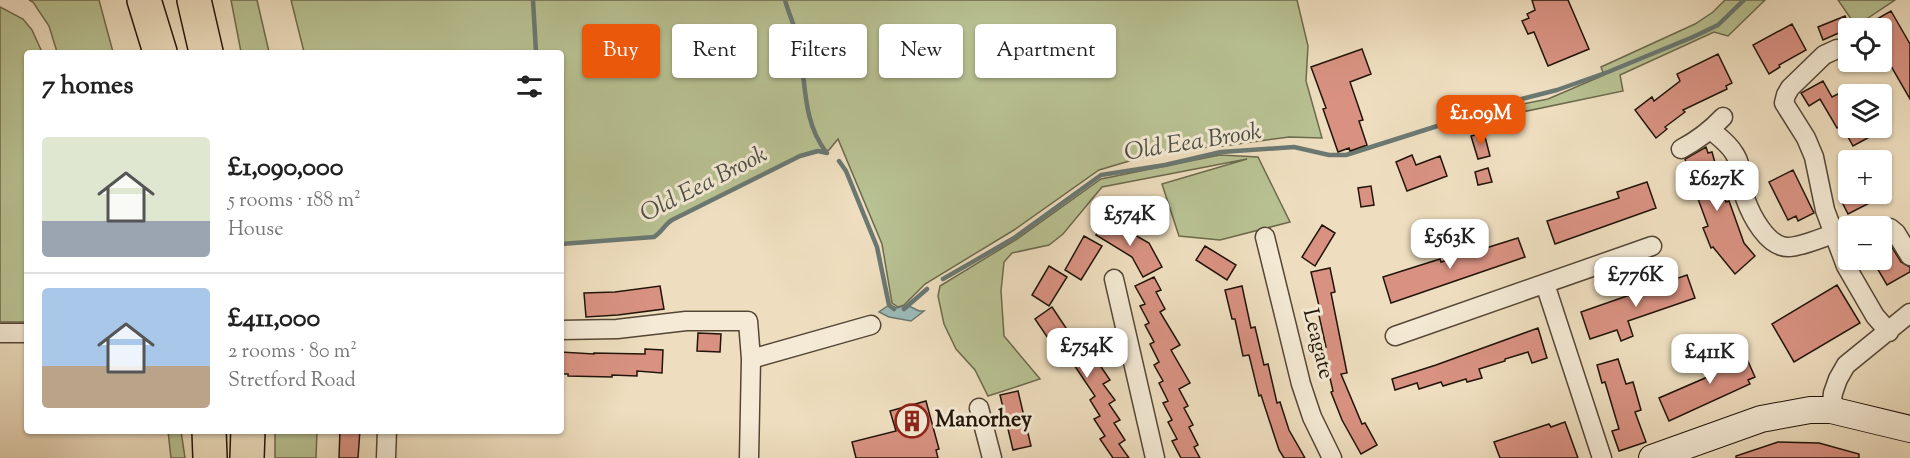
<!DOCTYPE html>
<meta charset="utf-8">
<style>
body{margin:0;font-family:"Sorts Mill Goudy",serif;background:#f2f2f2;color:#222;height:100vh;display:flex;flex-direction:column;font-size:22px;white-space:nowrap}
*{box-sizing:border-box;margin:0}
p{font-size:20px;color:#767676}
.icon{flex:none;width:33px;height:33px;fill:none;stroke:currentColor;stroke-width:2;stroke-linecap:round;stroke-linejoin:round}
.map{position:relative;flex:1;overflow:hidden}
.side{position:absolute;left:24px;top:50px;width:540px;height:384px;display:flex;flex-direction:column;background:#fff;border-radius:6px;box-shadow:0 2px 4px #0004}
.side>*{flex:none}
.hud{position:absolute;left:582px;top:24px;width:570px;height:54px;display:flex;gap:12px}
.fabs{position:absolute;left:1838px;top:18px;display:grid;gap:12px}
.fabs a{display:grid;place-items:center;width:54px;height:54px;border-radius:6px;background:#fff;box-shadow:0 2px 4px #0004;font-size:30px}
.price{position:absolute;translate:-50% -51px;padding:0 14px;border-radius:12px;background:#fff;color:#222;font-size:20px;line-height:39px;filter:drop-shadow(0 2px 3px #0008)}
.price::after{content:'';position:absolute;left:50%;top:36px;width:18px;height:14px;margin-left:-9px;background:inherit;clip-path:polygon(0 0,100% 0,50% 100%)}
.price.selected{background:#ea580c;color:#fff}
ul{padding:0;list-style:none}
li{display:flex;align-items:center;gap:18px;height:150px;padding:0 18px}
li+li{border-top:2px solid #e0e0e0}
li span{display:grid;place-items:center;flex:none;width:168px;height:120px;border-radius:6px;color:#555}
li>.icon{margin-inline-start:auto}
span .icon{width:72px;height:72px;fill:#fffc;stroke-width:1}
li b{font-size:26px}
h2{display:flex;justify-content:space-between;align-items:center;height:72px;padding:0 18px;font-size:26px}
.tag{padding:0 21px;border-radius:6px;background:#fff;box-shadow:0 2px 4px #0004;font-size:21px;line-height:54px}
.tag.selected{background:#ea580c;color:#fff}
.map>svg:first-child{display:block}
</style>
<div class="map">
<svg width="1910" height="458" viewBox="0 0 1910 458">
<rect width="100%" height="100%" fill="#eedebf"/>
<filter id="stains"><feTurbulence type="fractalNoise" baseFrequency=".00333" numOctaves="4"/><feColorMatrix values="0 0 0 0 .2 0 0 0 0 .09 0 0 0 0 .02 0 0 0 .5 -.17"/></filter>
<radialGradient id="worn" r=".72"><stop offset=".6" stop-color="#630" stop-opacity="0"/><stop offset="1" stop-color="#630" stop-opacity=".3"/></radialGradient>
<path fill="#b8c192" stroke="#6c6a4d" stroke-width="1.5" d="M 29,0 L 99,0 L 113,52 L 57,52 L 49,26 L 33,2 Z
M 231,0 L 257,0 L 269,52 L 241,52 Z
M 291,0 L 1297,0 L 1308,46 L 1306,81 L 1322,138 L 1289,137 L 1223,146 L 1163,151 L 1099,170 L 1014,230 L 925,284 L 904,305 L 898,307 L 892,303 L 882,244 L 838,139 L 829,150 L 800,156 L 672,220 C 665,225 662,232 654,237 L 561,244 L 561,52 L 304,52 Z
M 1725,0 L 1765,0 L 1728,36 L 1714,32 L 1620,75 L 1623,91 L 1503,116 L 1498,109 L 1548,99 L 1604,75 L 1601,67 L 1695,24 L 1713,12 Z
M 1838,0 L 1895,0 L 1856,26 Z
M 0,7 L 23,19 L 32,30 L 42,52 L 27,52 L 27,322 L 0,322 Z
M 1220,155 L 1258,157 L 1290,222 L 1220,240 L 1179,236 L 1162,184 L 1247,159 L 1102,187 L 1063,234 L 1049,245 L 1012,253 L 1004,262 L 1001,291 L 1004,336 L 1040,379 L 988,396 L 975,370 L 956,349 L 944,324 L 938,296 L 940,286 L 1017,239 L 1101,179 Z
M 168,431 L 181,431 L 185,458 L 171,458 Z
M 275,431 L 317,431 L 316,458 L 275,458 Z"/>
<path fill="#9bbbb8" stroke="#6a7872" stroke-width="1.5" d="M 889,305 L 897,308 L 907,305 L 919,311 L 924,311 L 911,321 L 889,317 L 879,312 Z"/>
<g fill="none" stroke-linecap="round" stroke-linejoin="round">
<path stroke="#6a7872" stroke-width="4.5" d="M 533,0 L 536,52
M 785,0 C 788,12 794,24 797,36 C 807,75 800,118 826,152
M 1506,103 L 1557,90 L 1608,72 L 1693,37 L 1718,25 L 1744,0
M 839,161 L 846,171 L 877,247 L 889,305 L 894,309
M 561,244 L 654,237 C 662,232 665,224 672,220 L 800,156 L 818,151 L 827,153
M 943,279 L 1014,238 L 1101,175 L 1165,165 L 1221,152 L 1294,147 L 1329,155 L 1346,155 L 1472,115
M 904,309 L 927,289"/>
</g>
<path fill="#d99282" stroke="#211408" stroke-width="1.5" d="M 1532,0 L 1568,0 L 1589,49 L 1548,66 L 1534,32 L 1528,34 L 1522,21 L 1529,18 L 1527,14 L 1535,10 Z
M 1891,11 L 1910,44 L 1910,99 L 1888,61 L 1891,60 L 1881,43 L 1881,28 L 1861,28 Z
M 1845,16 L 1850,28 L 1823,40 L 1818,27 Z
M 1792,24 L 1806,50 L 1779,65 L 1780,67 L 1769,74 L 1753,45 Z
M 1362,49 L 1371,74 L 1350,82 L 1363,120 L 1359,121 L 1367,145 L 1350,151 L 1349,148 L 1338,152 L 1323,109 L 1326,108 L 1311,67 Z
M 1718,54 L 1732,83 L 1726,86 L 1727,89 L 1683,110 L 1685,112 L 1665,127 L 1667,129 L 1656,138 L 1635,110 L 1652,97 L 1654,101 L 1680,81 L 1677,74 Z
M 1823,81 L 1832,97 L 1848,89 L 1848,120 L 1837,128 L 1820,99 L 1809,106 L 1801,93 Z
M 1843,128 L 1886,128 L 1853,146 Z
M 1484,133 L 1490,156 L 1478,159 L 1471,136 Z
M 1706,147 L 1708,153 L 1712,152 L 1726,202 L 1729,201 L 1744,243 L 1755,256 L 1735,274 L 1713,247 L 1711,248 L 1703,228 L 1708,226 L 1697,196 L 1696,196 L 1685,159 Z
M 1412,155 L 1416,165 L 1440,156 L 1447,176 L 1407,191 L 1396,162 Z
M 1488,168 L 1492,182 L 1478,185 L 1475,172 Z
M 1793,170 L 1814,213 L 1798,221 L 1796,216 L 1788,220 L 1769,182 Z
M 1647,182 L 1656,208 L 1555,244 L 1547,221 L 1619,198 L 1617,192 Z
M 1371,186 L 1374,205 L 1361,207 L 1358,188 Z
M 1853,194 L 1887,194 L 1848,214 L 1841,200 Z
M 1105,218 L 1149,243 L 1162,267 L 1143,277 L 1132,257 L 1096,235 Z
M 1322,225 L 1335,233 L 1315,266 L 1302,257 Z
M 1084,236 L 1102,246 L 1081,280 L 1065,270 Z
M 1518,238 L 1525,257 L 1391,303 L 1383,277 L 1440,259 L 1441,262 Z
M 1888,241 L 1901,262 L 1910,267 L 1910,272 L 1887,285 L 1877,268 L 1880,266 L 1876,260 L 1881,260 L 1881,242 Z
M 1205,246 L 1236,265 L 1227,280 L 1196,260 Z
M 1049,266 L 1067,277 L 1049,306 L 1032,295 Z
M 1330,268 L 1335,292 L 1331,293 L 1347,373 L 1341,374 L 1362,424 L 1365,423 L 1377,445 L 1361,454 L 1342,420 L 1331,392 L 1333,391 L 1323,348 L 1326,347 L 1318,311 L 1320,310 L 1311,272 Z
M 1687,275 L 1695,298 L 1628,321 L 1633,336 L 1621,341 L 1617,330 L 1590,339 L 1581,312 Z
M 1154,277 L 1161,290 L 1156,292 L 1165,309 L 1160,312 L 1180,345 L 1171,350 L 1190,383 L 1179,389 L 1188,406 L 1184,408 L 1193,425 L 1189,427 L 1198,445 L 1194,447 L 1200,458 L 1181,458 L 1172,441 L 1177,439 L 1168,422 L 1172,420 L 1163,403 L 1168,401 L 1159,383 L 1163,381 L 1154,365 L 1159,362 L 1150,344 L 1154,342 L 1145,325 L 1149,323 L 1140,306 L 1145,304 L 1135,286 Z
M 1837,285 L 1860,323 L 1794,362 L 1772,324 Z
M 660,286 L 664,309 L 618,315 L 586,317 L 584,293 L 615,292 Z
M 1242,286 L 1251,328 L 1255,327 L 1264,365 L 1268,364 L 1277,403 L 1280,402 L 1289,430 L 1305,458 L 1284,458 L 1279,450 L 1261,395 L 1259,396 L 1249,355 L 1243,356 L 1235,319 L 1232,319 L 1225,290 Z
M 1052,307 L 1074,340 L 1080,336 L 1110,380 L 1103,384 L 1115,400 L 1109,404 L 1120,420 L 1114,423 L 1125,440 L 1119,444 L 1129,458 L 1113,458 L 1100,439 L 1105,436 L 1094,419 L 1100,416 L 1090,400 L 1095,396 L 1060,344 L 1054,347 L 1035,319 Z
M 1538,328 L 1547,358 L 1532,363 L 1528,352 L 1505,359 L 1505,361 L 1479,369 L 1482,378 L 1467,382 L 1466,379 L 1443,386 L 1441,382 L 1419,389 L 1417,383 L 1395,390 L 1392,379 L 1436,365 Z
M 698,333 L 721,334 L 720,352 L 697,351 Z
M 1742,348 L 1755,377 L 1748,380 L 1750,384 L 1669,421 L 1659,398 L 1712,375 L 1707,364 Z
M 645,349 L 663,350 L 662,373 L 637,371 L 637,376 L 612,375 L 612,377 L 568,376 L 568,374 L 561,374 L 561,352 L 594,354 L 594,353 L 645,354 Z
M 1618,359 L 1626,384 L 1633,382 L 1641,410 L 1635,412 L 1646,442 L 1619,451 L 1612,431 L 1619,429 L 1605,382 L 1602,383 L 1597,365 Z
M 1018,391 L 1031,446 L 1013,450 L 1000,395 Z
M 926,401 L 939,449 L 936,450 L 938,458 L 856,458 L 852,442 L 896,431 L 890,411 Z
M 1565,422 L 1578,458 L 1500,458 L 1494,442 L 1549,424 L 1551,427 Z
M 340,430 L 360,430 L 358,458 L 339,458 Z
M 1778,442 L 1819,443 L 1859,454 L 1859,458 L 1736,458 L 1736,456 Z"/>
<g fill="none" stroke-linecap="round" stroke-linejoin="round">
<g stroke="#544636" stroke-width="21">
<path id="minor" d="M 1837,49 L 1824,55 L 1790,88 L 1786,95 L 1784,103 L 1806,138 L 1814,157 L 1825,210 L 1846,266 L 1875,316 L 1889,332
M 1711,130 C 1719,137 1729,144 1734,153 C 1743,166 1741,183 1745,198 C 1751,215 1767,247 1788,247 C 1801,247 1821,238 1833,234
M 1681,149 C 1698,140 1710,131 1723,117
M 1881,231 L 1890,228 L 1896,233 L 1910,256
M 1265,237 L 1301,384 L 1312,417 L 1332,458
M 1114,279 L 1155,458
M 1545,284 L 1602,458
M 561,330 L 617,329 L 686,321 L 748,321 L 751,359 L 749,458
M 0,333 L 27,333
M 1395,336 L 1652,246
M 751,359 L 871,325
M 979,408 L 992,458
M 1831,410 L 1833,393 L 1838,379 L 1846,365 L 1910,313
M 386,458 L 387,430"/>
</g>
<g stroke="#211408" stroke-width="28">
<path id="secondary" d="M 1652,458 L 1761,419 L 1810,410 L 1831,410 L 1910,429"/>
</g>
<g stroke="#211408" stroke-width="36">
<path id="motorway" d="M 144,0 L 160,52
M 194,0 L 206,52
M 209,430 L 210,458
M 247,458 L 248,430"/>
</g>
<use href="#minor" stroke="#f4ead5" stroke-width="18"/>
<use href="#secondary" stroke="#f4ead5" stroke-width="26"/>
<use href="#motorway" stroke="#eedebf" stroke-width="33"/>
</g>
<defs>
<g id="building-ring" transform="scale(1.725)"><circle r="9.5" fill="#f4ead5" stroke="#8f2418" stroke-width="1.5"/><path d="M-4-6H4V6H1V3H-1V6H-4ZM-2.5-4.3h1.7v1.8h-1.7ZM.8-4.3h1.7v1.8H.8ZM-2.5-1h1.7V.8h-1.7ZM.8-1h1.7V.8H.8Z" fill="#8f2418"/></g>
</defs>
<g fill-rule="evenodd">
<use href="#building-ring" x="912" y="421"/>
</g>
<g text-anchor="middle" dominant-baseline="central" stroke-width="6" stroke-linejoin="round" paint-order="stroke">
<g font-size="22" fill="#211408" stroke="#f4ead5">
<text transform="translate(1317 344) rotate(76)">Leagate</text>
</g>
<g font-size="22" font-weight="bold" fill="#211408" stroke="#f4ead5" text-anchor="start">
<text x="935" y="421">Manorhey</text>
</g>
<g font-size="24" font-style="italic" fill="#4c4e46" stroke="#f4ead5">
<text transform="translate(1193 143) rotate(-9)">Old Eea Brook</text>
<text transform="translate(704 185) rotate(-27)">Old Eea Brook</text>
</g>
</g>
<rect width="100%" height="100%" filter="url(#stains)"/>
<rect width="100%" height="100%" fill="url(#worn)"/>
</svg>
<div class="fabs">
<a><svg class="icon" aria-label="locate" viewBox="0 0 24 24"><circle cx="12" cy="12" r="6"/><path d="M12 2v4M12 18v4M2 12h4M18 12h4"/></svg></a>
<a><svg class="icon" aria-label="layers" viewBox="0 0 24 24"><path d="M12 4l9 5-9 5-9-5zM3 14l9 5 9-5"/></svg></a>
<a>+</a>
<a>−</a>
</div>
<b class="price selected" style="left:1481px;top:146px">£1.09M</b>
<b class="price" style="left:1717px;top:212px">£627K</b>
<b class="price" style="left:1130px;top:247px">£574K</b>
<b class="price" style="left:1450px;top:270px">£563K</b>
<b class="price" style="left:1636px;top:308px">£776K</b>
<b class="price" style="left:1087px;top:379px">£754K</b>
<b class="price" style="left:1710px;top:385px">£411K</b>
<div class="hud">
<a class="tag selected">Buy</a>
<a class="tag">Rent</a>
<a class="tag">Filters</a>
<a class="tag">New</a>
<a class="tag">Apartment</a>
</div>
<section class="side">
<h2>7 homes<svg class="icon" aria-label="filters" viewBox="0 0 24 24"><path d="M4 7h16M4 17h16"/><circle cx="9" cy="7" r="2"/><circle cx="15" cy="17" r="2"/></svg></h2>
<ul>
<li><span style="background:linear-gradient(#dfe7d0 70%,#9aa5b1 0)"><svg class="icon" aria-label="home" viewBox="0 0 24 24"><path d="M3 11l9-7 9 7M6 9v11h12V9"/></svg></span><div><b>£1,090,000</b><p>5 rooms · 188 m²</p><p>House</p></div></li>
<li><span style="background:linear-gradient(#a9c7e8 65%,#b9a48a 0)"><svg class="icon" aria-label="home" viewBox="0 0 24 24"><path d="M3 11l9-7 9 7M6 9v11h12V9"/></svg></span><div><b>£411,000</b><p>2 rooms · 80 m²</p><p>Stretford Road</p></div></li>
</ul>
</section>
</div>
